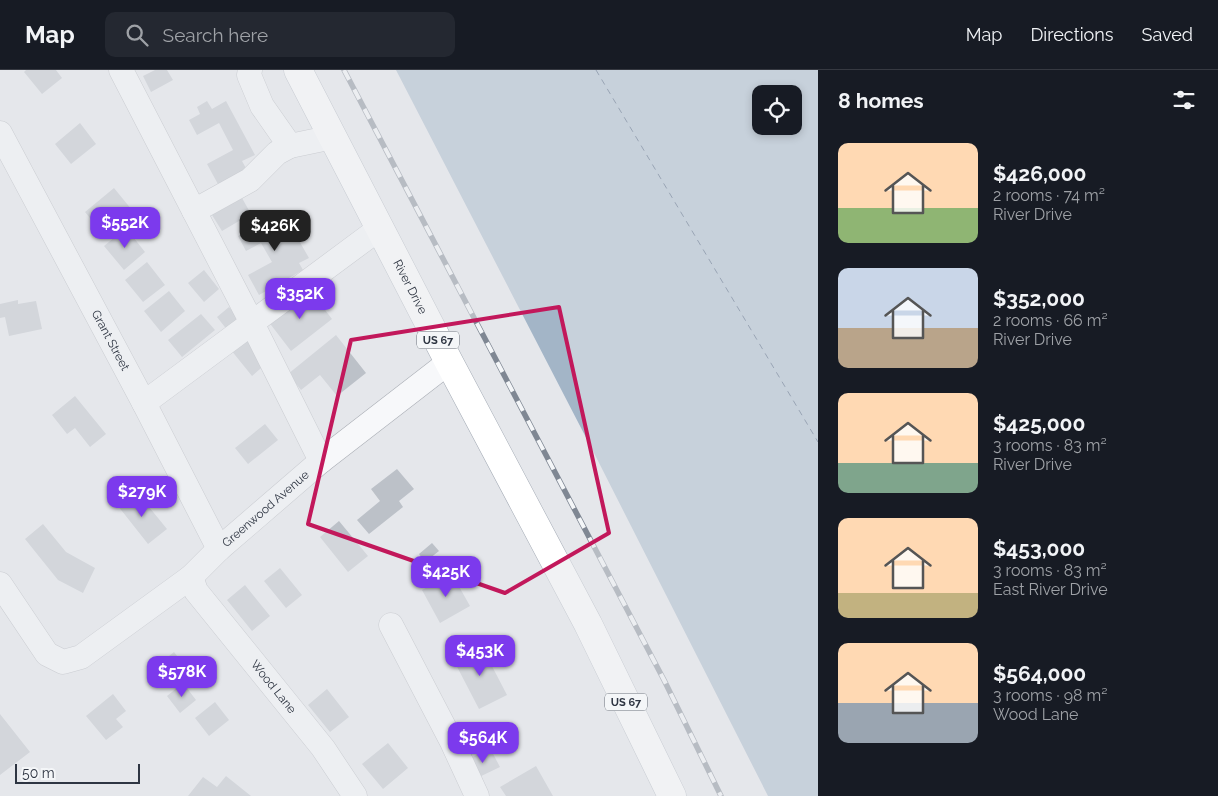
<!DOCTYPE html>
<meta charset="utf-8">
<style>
body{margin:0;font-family:Raleway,sans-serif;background:#242831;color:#f1f3f6;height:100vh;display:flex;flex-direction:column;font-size:19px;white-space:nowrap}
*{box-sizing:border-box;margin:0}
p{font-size:16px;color:#9ea1a6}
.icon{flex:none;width:28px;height:28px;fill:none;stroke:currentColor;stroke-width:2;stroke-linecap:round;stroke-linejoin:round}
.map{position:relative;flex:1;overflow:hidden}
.sheet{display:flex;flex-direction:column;background:#171b24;width:400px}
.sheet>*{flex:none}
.fabs{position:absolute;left:752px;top:15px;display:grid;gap:10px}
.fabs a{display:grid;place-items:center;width:50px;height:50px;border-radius:10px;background:#171b24;box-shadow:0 2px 8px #0003;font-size:25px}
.scale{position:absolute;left:15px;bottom:12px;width:125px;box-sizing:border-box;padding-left:5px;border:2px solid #2e3542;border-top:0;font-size:14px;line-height:18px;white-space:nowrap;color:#2e3542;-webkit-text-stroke:4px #f4f6f8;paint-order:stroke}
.price{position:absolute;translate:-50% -42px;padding:0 11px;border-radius:10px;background:#7c3aed;color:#fff;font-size:16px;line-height:32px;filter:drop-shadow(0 1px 2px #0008)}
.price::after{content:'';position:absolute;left:50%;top:30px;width:15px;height:11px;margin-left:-8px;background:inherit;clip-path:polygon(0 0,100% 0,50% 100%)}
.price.on{background:#222;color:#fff}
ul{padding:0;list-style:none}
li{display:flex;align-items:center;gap:15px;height:125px;padding:0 20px}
li span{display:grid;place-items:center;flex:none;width:140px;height:100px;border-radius:10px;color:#555}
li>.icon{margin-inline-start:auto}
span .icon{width:60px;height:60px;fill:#fffc;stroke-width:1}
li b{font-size:21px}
h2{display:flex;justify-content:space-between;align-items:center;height:60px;padding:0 20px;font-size:21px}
header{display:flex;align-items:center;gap:30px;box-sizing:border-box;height:70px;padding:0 25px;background:#171b24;border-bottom:1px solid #363941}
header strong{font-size:24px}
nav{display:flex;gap:28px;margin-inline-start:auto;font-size:18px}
.search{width:350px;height:45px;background:#242831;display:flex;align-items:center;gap:12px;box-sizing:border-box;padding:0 18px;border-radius:10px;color:#9ea1a6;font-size:19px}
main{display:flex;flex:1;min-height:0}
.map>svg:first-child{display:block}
</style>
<header>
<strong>Map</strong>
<div class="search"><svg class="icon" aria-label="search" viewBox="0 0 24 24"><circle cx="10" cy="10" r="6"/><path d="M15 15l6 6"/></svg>Search here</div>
<nav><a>Map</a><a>Directions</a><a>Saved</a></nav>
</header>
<main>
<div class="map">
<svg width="818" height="726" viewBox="0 0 818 726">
<rect width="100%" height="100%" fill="#e5e7eb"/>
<path fill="#a3b5c7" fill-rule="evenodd" d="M 396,0 L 818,0 L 818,726 L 768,726 L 594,383 ZM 761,24 L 794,24 L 794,56 L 761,56 Z"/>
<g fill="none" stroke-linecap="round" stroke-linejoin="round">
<path stroke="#3b5473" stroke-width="1" stroke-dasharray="6 5" stroke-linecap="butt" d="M 596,0 L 818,372"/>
</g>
<path fill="#bcc1c8" d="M 26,0 L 56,0 L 62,8 L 42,24 L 24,2 Z
M 155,0 L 167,0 L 173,10 L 151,22 L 143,6 Z
M 207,31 L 212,39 L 226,31 L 255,85 L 242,91 L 247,100 L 219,116 L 207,94 L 233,80 L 219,53 L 197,65 L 189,50 L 200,44 L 197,37 Z
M 80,53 L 96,74 L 71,94 L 55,74 Z
M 114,118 L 132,140 L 103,164 L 85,142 Z
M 242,128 L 251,144 L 222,161 L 212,145 Z
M 282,141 L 309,188 L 299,193 L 303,200 L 259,225 L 248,205 L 272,192 L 261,173 L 246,181 L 238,166 Z
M 126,158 L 145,182 L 124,200 L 104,176 Z
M 147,192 L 165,215 L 143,232 L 125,210 Z
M 204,200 L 219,219 L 204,232 L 188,213 Z
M 309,219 L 332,249 L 291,281 L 268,251 Z
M 169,221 L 185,241 L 161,262 L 144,241 Z
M 18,230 L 18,234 L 36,231 L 42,259 L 9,266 L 5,247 L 0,248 L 0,234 Z
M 229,237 L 241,251 L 228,261 L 217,247 Z
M 201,244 L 215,260 L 182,287 L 168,270 Z
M 336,265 L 366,303 L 337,326 L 320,305 L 301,320 L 288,304 Z
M 247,267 L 268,292 L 252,306 L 231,280 Z
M 75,326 L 106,364 L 90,377 L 75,358 L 67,364 L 52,345 Z
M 265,354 L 278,370 L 248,394 L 235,378 Z
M 397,399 L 414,419 L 399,431 L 403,437 L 369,464 L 357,450 L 380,431 L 371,419 Z
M 136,421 L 167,459 L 148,474 L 118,436 Z
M 339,451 L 368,486 L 348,502 L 320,467 Z
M 43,454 L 66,482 L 95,498 L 83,523 L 58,510 L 25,469 Z
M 432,473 L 439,481 L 425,492 L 419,484 Z
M 280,498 L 302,525 L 286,538 L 264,511 Z
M 452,504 L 470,536 L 440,553 L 422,520 Z
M 245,515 L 270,546 L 252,561 L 227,530 Z
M 481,575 L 507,625 L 479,639 L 453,589 Z
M 174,582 L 188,600 L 169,616 L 154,598 Z
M 183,613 L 196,630 L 180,643 L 167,626 Z
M 327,619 L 349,647 L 330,662 L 308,635 Z
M 113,624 L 126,641 L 116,649 L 123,657 L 106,670 L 86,646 Z
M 215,632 L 229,650 L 209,666 L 195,648 Z
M 0,644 L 30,682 L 0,705 Z
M 388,673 L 408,698 L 383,719 L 362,694 Z
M 490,678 L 500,697 L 475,709 L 465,691 Z
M 536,696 L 553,726 L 506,726 L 500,717 Z
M 226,706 L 251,726 L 188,726 L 203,707 L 217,717 Z"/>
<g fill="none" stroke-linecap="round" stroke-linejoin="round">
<g stroke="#aaaeb5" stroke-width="25">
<g id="minor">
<path d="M 121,0 L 252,253 L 321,391"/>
<path d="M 250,0 L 249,5 L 262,36 L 290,76"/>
<path id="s1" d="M 0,63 L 144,333 L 219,479"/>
<path d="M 194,141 L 250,110 L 277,83 L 290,76 L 333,67"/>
<path d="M 144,333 L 380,158"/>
<path id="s2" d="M 191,507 L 196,521 L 323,678 L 355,726"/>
<path id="s3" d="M 0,514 L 47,584 L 63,592 L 81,587 L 191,507 L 219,479 L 321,391 L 449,292"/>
<path d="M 391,555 L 452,672 L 477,726"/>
</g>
</g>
<g stroke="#a5acb6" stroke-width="29">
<g id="major">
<path id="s4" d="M 298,0 L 449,292 L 588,554 L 672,726"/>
</g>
</g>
<use href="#minor" stroke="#f7f8fa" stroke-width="24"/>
<use href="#major" stroke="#fff" stroke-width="28"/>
<g stroke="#7f8793" stroke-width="5.5">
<path id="rail" d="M 344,0 L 664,610 L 721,726"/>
</g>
<use href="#rail" stroke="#f4f6f8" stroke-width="4" stroke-dasharray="11" stroke-linecap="butt"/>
</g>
<path d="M0 0H818V726H0ZM 559,237 L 609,463 L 505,523 L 308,454 L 351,270 Z" fill="#e5e7eb" fill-opacity=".55" fill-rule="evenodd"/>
<path fill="none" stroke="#c2185b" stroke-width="4" stroke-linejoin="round" d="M 559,237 L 609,463 L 505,523 L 308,454 L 351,270 Z"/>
<g text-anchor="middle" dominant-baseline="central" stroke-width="4" stroke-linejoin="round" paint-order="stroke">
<g fill="#f4f6f8" stroke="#696f79" stroke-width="1">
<rect x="417" y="261.5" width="42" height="17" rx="4"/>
<rect x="605" y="623.5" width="42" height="17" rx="4"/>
</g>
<g font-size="11" font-weight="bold" fill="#2e3542">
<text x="438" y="270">US 67</text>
<text x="626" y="632">US 67</text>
</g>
<g font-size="12" fill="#2e3542" stroke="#f4f6f8">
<text stroke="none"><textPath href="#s4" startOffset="244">River Drive</textPath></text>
<text stroke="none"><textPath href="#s1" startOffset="235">Grant Street</textPath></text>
<text stroke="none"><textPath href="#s3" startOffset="358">Greenwood Avenue</textPath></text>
<text stroke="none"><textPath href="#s2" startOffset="138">Wood Lane</textPath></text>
</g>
</g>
</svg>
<div class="fabs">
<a><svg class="icon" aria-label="locate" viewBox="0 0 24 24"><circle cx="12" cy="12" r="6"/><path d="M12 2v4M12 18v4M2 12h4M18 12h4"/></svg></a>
</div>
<div class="scale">50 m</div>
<b class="price" style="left:125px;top:179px">$552K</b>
<b class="price on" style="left:275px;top:182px">$426K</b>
<b class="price" style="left:300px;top:250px">$352K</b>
<b class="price" style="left:142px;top:448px">$279K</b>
<b class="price" style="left:446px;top:528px">$425K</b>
<b class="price" style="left:480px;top:607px">$453K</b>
<b class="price" style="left:182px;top:628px">$578K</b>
<b class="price" style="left:483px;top:694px">$564K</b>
</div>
<section class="sheet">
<h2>8 homes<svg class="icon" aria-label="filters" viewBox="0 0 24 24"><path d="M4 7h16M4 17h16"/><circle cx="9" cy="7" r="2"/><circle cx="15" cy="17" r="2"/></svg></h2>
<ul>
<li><span style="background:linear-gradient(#ffd9b3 65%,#8fb573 0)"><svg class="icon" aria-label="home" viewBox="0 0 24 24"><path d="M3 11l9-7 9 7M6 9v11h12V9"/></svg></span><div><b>$426,000</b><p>2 rooms · 74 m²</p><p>River Drive</p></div></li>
<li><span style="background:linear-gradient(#c9d6e8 60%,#b9a48a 0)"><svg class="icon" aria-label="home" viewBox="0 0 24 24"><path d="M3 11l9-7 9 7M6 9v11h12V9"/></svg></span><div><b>$352,000</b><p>2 rooms · 66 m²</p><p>River Drive</p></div></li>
<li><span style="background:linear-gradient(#ffd9b3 70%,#7fa58c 0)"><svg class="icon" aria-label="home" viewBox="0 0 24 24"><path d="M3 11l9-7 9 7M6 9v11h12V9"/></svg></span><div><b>$425,000</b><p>3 rooms · 83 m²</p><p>River Drive</p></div></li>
<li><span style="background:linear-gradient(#ffd9b3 75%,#c2b280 0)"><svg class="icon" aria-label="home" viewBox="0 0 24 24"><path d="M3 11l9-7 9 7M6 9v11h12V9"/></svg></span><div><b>$453,000</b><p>3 rooms · 83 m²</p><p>East River Drive</p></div></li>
<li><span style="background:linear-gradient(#ffd9b3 60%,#9aa5b1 0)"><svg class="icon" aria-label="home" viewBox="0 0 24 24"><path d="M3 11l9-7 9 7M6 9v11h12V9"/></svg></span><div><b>$564,000</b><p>3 rooms · 98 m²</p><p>Wood Lane</p></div></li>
</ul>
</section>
</main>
